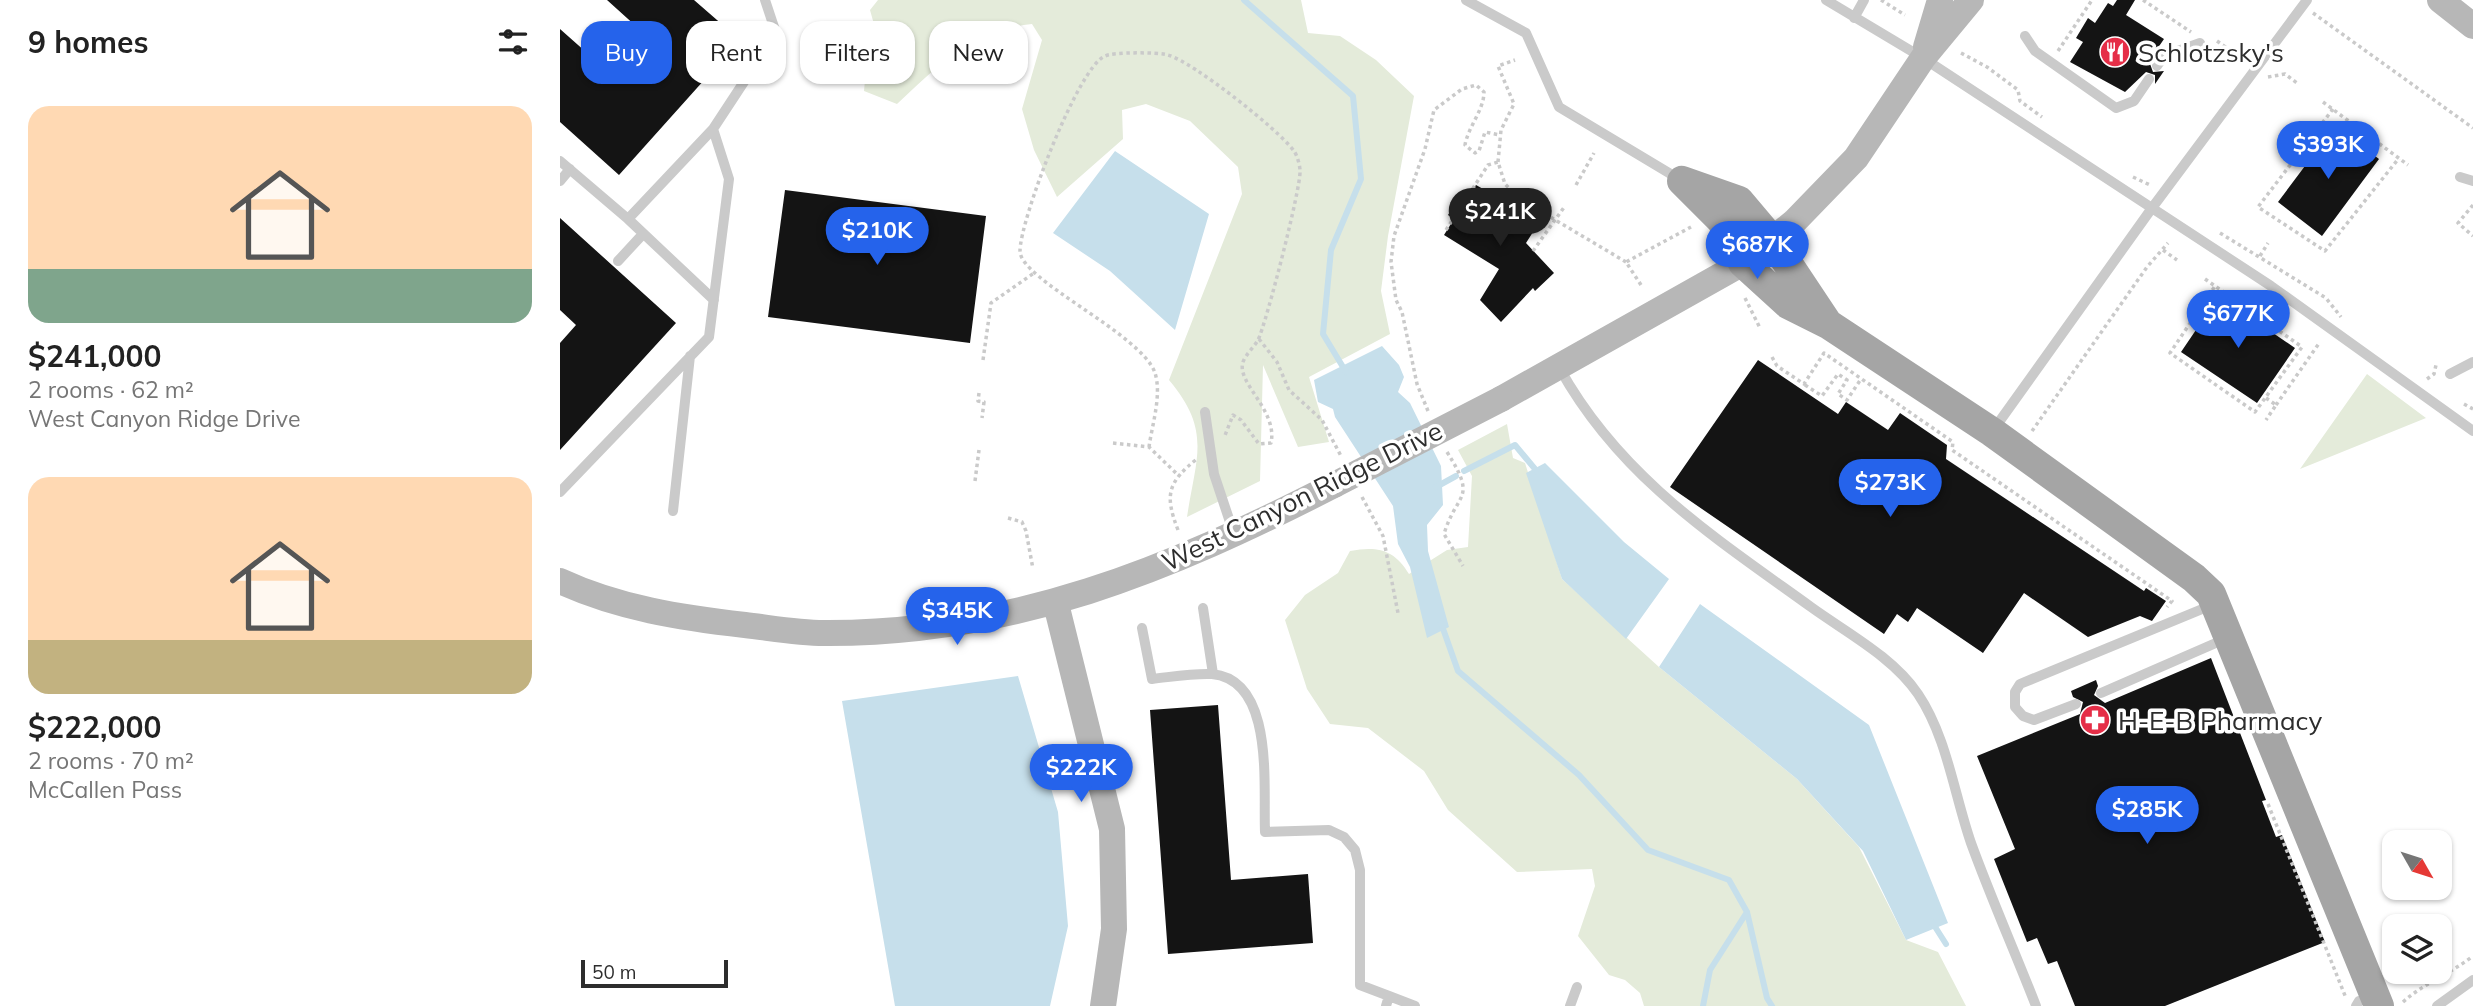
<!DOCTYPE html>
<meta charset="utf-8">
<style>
body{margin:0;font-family:Mulish,sans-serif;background:#f2f2f2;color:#222;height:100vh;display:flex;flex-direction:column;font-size:26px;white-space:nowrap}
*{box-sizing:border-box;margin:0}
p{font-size:23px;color:#767676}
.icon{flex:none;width:38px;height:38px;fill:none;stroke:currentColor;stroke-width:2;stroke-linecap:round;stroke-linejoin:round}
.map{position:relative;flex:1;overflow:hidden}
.side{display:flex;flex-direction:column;background:#fff;width:560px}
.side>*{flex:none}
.hud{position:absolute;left:21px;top:21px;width:665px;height:63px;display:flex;gap:14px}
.needle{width:46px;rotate:129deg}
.fabs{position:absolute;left:1822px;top:830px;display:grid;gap:14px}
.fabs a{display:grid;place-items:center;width:70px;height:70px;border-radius:14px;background:#fff;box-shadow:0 2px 5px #0004;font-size:35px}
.scale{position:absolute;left:21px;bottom:18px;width:147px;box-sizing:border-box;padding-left:7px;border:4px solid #2d2d2d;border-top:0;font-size:19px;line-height:24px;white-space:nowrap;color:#2d2d2d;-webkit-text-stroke:5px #fff;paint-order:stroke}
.price{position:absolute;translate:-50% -60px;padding:0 16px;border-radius:24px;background:#2563eb;color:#fff;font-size:23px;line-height:46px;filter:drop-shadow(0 2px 4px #0008)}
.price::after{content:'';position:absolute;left:50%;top:42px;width:21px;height:16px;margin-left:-10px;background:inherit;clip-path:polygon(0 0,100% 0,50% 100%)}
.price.current{background:#222;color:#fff}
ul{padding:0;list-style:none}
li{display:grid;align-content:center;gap:14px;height:371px;padding:0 28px}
li span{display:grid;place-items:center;height:217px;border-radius:21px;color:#555}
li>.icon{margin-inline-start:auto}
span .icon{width:126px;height:126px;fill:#fffc;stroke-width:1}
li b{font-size:30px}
h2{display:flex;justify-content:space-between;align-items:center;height:84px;padding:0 28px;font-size:30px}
.tag{padding:0 24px;border-radius:21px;background:#fff;box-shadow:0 2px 5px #0004;font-size:24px;line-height:63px}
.tag.current{background:#2563eb;color:#fff}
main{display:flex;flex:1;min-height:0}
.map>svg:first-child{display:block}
</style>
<main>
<section class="side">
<h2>9 homes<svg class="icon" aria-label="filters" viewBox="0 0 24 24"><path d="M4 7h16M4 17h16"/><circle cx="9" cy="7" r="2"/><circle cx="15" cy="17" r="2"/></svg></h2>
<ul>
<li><span style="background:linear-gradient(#ffd9b3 75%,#7fa58c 0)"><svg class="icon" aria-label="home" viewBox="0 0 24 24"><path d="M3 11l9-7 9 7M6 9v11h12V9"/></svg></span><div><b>$241,000</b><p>2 rooms · 62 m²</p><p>West Canyon Ridge Drive</p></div></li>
<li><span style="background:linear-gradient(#ffd9b3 75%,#c2b280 0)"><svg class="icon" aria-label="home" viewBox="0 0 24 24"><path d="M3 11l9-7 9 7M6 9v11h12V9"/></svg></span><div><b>$222,000</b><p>2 rooms · 70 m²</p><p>McCallen Pass</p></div></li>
</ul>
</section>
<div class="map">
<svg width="1913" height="1006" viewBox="0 0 1913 1006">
<rect width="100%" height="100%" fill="#fff"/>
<path fill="#e4ebda" d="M 318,0 L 741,0 L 748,33 L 780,36 L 816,60 L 854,96 L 828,236 L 821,291 L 830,334 L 749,377 L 769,442 L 738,447 L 703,365 L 700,481 L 627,517 C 636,457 652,431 609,380 L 682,194 L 678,167 L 630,121 L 586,104 L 562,110 L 563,139 L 497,197 L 474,150 L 462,109 L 482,40 L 472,24 C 411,31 380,64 337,104 L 304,91 L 306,70 L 322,53 L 310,10 Z
M 1807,374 L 1866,418 L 1740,469 Z
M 947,424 L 953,458 L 965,463 L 1002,579 L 1099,667 L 1237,779 L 1299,847 L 1346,940 L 1378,952 L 1406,1006 L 1084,1006 L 1080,993 L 1065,980 L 1049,975 L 1018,936 L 1035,886 L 1032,869 L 957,872 L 888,810 L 864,771 L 808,728 L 770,724 L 747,689 L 725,620 L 745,595 L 778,573 L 790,551 C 817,546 834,549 849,574 L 887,550 L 908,547 L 912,476 L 898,450 Z"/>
<path fill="#c6dfeb" d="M 555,151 L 649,214 L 615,330 L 550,271 L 493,233 Z
M 822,346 L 839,365 L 844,377 L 838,392 L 850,403 L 881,466 L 883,505 L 867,525 L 868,551 L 889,627 L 867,638 L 850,567 L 838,544 L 833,506 L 775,417 L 773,409 L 758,402 L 754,380 Z
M 985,463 L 1064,542 L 1109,579 L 1066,639 L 1002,579 L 966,473 Z
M 1140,604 L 1309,725 L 1388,923 L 1346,940 L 1303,851 L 1237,779 L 1099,667 Z
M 458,676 L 498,812 L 508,926 L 490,1006 L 335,1006 L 282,701 Z"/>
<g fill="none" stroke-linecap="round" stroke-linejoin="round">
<path stroke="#c6dfeb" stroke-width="6" d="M 684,0 L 793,96 L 801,179 L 771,250 L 763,334 L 786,372
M 904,471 L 955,445 L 980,475
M 876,487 L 896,476
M 881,623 L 898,671 L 1019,775 L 1088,850 L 1169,880 L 1187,912 L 1207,998 L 1212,1006
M 1372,922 L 1386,944
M 1143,1006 L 1150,970 L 1187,912"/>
</g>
<path fill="#141414" d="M 47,0 L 134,0 L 180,40 L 59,175 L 0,122 L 0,29 L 53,76 L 88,37 Z
M 1557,0 L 1575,0 L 1566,15 L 1604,39 L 1589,61 L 1593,72 L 1604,71 L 1595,84 L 1595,75 L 1586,72 L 1565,92 L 1510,62 L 1523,42 L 1516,38 L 1528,18 L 1535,23 L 1548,3 L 1553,6 Z
M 1775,126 L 1819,159 L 1762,236 L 1718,202 Z
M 916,185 L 980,221 L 966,243 L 994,273 L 975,291 L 973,288 L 941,322 L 920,300 L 939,269 L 884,235 L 894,219 L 888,215 L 896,202 L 903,206 Z
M 225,190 L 426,216 L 410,343 L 208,317 Z
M 0,218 L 116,323 L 0,450 L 0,343 L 16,325 L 0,310 Z
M 1659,296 L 1735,348 L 1697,403 L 1621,352 Z
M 1198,360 L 1278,414 L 1286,402 L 1328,430 L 1340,413 L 1387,445 L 1386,459 L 1584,591 L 1586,588 L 1606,601 L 1592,621 L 1580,616 L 1528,637 L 1464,593 L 1423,653 L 1357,608 L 1348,622 L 1337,614 L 1324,634 L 1110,487 Z
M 1651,658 L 1706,800 L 1702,801 L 1716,837 L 1722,835 L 1765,942 L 1605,1006 L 1515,1006 L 1497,961 L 1488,964 L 1477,938 L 1467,942 L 1434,859 L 1455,849 L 1417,756 L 1520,714 L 1523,702 L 1513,697 L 1511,691 L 1536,680 L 1538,686 L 1534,695 L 1545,703 Z
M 658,705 L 671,880 L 748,874 L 753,943 L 608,954 L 590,710 Z"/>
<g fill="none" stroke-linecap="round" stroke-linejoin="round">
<path stroke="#cacaca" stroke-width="3.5" stroke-dasharray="3.5 3.5" stroke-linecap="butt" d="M 1321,0 L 1345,15
M 1583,0 L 1631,32
M 1753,13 L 1913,128
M 1657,41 L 1681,58
M 1498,51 L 1532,0
M 1401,53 L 1427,67 L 1458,90 L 1460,101 L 1482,117
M 1708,77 L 1725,74 L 1737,83
M 1763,102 L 1848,165
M 1773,109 L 1698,207 L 1765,251 L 1839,158
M 938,162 L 941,130 L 954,104 L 938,66 L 955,60
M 1573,177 L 1590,185
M 1016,185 L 1034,153
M 1913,205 L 1898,223 L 1913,236
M 886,230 L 928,165 L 938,162 L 945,184 L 960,199 L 1066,262
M 1660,233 L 1766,298 L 1781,317
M 1603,250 L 1617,260
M 973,251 L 1005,206
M 1700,256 L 1708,243
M 1645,279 L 1742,347 L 1695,412 L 1610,353 L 1655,286
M 1081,285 L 1066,262 L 1131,227
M 1185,298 L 1200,328
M 699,339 L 717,362 L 729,390 L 762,420 L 781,456
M 1212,357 L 1217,366 L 1244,384 L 1264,353 L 1393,442 L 1392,450 L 1612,601 L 1607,607
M 423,360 L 431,303 L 474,273
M 1867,379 L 1874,374 L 1876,365
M 1245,385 L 1262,396 L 1278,374 L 1287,380 L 1278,394 L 1287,400 L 1301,379
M 419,393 L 418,401 L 424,402 L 422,418
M 1706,398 L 1716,405 L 1706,420
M 1904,404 L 1913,409
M 1716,405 L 1760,342
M 868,411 L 857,384 L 842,312 L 836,300 L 831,262 L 834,236 L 865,149 L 874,110 L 902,89 L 916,85 L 924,92 C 924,110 908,127 905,145 L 915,153 L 919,151 L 925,132 L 940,135
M 1472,431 L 1587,267 L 1608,243
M 553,443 L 589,447 L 617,474
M 589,447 C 592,425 602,395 595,373 C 582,334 460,280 460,251 C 460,220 518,67 545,56 C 553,52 599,52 608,55 C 633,62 718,129 734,151 C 737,155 740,165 740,171 C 741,188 706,324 698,340 C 694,347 686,354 683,362 C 676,383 718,410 711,443 L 699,444 L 681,420 L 673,415 L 664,438
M 887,452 C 918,501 897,491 884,534 L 903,566
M 415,481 L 419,450
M 802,497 L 823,536 L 838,613
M 448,518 L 462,522 L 466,531 L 473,569
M 618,530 C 604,494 608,482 638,458
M 1708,804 L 1786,998
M 1843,1002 C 1864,983 1890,974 1913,956"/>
<path stroke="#cacaca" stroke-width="10" d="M 906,0 L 966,33 L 999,107 L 1119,179
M 1266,0 L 1363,58 L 1711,286 L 1913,431
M 1294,18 L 1304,0
M 1465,36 L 1475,51 L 1556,108 L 1574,101 L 1589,79
M 1597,66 L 1604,56 L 1640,43
M 0,161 L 68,219 L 153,129
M 1900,177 L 1913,181
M 0,181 L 10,169
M 68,219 L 154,300
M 58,261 L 83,234
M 1000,369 C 1060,477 1154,537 1251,607 C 1287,633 1333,657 1358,694 C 1387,737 1394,794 1411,843 C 1431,898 1455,952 1476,1006
M 1890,374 L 1913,362
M 645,412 L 654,474 L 673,531
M 1434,429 L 1592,208 L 1747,0
M 0,492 L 149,337 L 169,179 L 153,129 L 216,33 L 205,0
M 113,511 L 130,356
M 643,608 L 653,674
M 582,628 L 592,679 C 611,677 633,673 652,674 C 715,680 703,786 705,832 L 769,830 L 784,837 L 795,850 L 800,870 L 800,985 L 829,996
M 1541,693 L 1665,639
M 1516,704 L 1474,720 L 1463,716 L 1455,707 L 1455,692 L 1460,684 L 1652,605
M 826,1006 L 829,996 L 855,1006
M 1010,1006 L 1017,987
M 1796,1006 L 1799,1001 L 1813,997
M 1877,1006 L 1913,980"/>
<path stroke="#b7b7b7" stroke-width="26" d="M 1880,0 L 1913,26
M 1366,47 L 1380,0
M 941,399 L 1183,263 L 1234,222 L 1296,158 L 1363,58 L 1411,0
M 0,581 C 58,608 122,618 185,625 C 211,628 238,633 264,633 C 454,634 608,570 774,485
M 496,604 L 552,829 L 554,929 L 543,1006"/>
<path stroke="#a5a5a5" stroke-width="30" d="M 1122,181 L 1179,201 L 1212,240 L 1268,324 L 1228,304 L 1183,263 L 1162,221 Z
M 1268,324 L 1432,432 L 1634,578 L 1651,594 L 1819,1006"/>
<path stroke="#b7b7b7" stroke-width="26" d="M 774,485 L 941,399"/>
</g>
<defs>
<g id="restaurant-disc" transform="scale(1.575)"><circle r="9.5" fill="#e52e47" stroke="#fff"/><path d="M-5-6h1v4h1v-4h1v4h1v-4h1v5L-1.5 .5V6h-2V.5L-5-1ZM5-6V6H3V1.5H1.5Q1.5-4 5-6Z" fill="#fff"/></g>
<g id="pharmacy-disc" transform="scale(1.575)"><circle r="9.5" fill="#e52e47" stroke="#fff"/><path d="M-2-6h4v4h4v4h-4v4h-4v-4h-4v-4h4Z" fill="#fff"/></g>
</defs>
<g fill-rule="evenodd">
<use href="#restaurant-disc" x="1555" y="52"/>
<use href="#pharmacy-disc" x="1535" y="720"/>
</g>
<g text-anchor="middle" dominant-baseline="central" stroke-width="7" stroke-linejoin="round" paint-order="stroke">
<g font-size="26" fill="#2d2d2d" stroke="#fff" text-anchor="start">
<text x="1578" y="52">Schlotzsky's</text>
<text x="1558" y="720">H-E-B Pharmacy</text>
</g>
<g font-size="26" fill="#2d2d2d" stroke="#fff">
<text transform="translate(742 496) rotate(-26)">West Canyon Ridge Drive</text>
</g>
</g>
</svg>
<div class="fabs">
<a><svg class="needle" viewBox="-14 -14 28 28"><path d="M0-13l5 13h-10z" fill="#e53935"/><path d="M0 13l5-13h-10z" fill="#767676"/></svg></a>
<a><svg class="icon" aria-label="layers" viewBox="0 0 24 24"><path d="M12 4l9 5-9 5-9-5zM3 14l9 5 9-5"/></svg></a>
</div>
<div class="scale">50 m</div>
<b class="price" style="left:1768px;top:181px">$393K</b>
<b class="price current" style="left:940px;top:248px">$241K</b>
<b class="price" style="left:317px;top:267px">$210K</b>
<b class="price" style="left:1197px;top:281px">$687K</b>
<b class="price" style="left:1678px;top:350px">$677K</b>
<b class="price" style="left:1330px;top:519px">$273K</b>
<b class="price" style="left:397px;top:647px">$345K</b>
<b class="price" style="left:521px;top:804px">$222K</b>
<b class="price" style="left:1587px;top:846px">$285K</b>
<div class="hud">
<a class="tag current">Buy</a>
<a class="tag">Rent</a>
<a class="tag">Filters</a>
<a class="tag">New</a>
</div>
</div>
</main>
